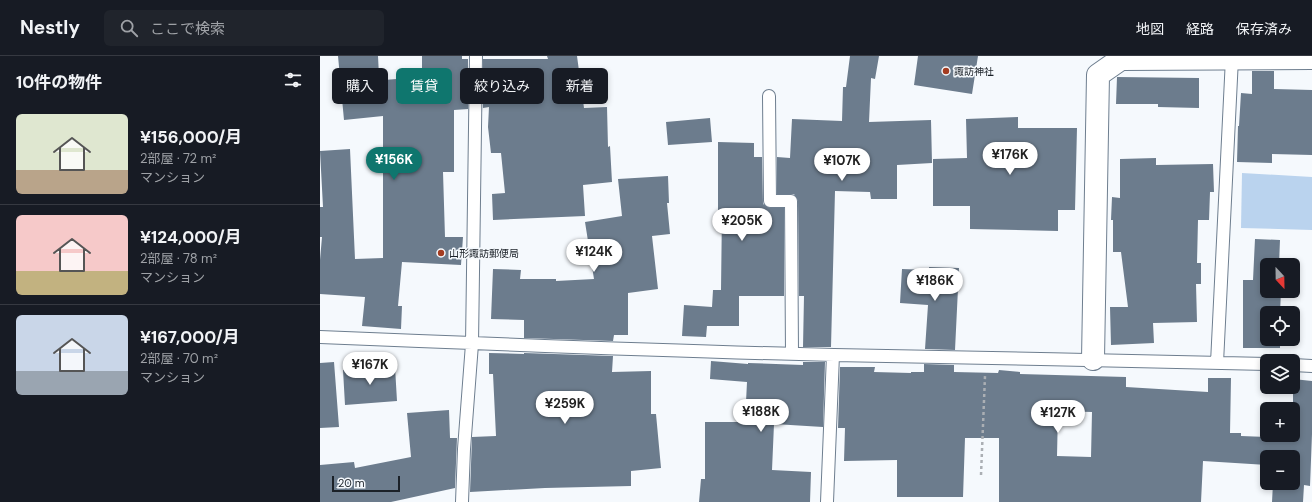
<!DOCTYPE html>
<html lang="ja">
<meta charset="utf-8">
<style>
body{margin:0;font-family:"DM Sans","Noto Sans JP",sans-serif;background:#20242c;color:#f1f3f6;height:100vh;display:flex;flex-direction:column;font-size:15px;white-space:nowrap}
*{box-sizing:border-box;margin:0}
p{font-size:13px;color:#9ea1a6}
.icon{flex:none;width:22px;height:22px;fill:none;stroke:currentColor;stroke-width:2;stroke-linecap:round;stroke-linejoin:round}
.map{position:relative;flex:1;overflow:hidden}
.side{display:flex;flex-direction:column;background:#171b24;width:320px}
.side>*{flex:none}
.guide{position:absolute;left:12px;top:12px;width:380px;height:36px;display:flex;gap:8px}
.needle{width:26px;rotate:158deg}
.controls{position:absolute;left:940px;top:202px;display:grid;gap:8px}
.controls a{display:grid;place-items:center;width:40px;height:40px;border-radius:6px;background:#171b24;box-shadow:0 2px 6px #0003;font-size:20px}
.scale{position:absolute;left:12px;bottom:10px;width:68px;box-sizing:border-box;padding-left:4px;border:2px solid #1b2128;border-top:0;font-size:11px;line-height:14px;white-space:nowrap;color:#1b2128;-webkit-text-stroke:3px #f5f9fd;paint-order:stroke}
.price{position:absolute;translate:-50% -34px;padding:0 9px;border-radius:14px;background:#fff;color:#222;font-size:13px;line-height:26px;filter:drop-shadow(0 1px 2px #0008)}
.price::after{content:'';position:absolute;left:50%;top:24px;width:12px;height:9px;margin-left:-6px;background:inherit;clip-path:polygon(0 0,100% 0,50% 100%)}
.price.active{background:#0f766e;color:#fff}
ul{padding:0;list-style:none}
li{display:flex;align-items:center;gap:12px;height:100px;padding:0 16px}
li+li{border-top:1px solid #363941}
li span{display:grid;place-items:center;flex:none;width:112px;height:80px;border-radius:6px;color:#555}
li>.icon{margin-inline-start:auto}
span .icon{width:48px;height:48px;fill:#fffc;stroke-width:1}
li b{font-size:17px}
h2{display:flex;justify-content:space-between;align-items:center;height:48px;padding:0 16px;font-size:17px}
.tag{padding:0 14px;border-radius:6px;background:#171b24;box-shadow:0 2px 6px #0003;font-size:14px;line-height:36px}
.tag.active{background:#0f766e;color:#fff}
header{display:flex;align-items:center;gap:24px;box-sizing:border-box;height:56px;padding:0 20px;background:#171b24;border-bottom:1px solid #363941}
header strong{font-size:19px}
nav{display:flex;gap:22px;margin-inline-start:auto;font-size:14px}
.search{width:280px;height:36px;background:#20242c;display:flex;align-items:center;gap:10px;box-sizing:border-box;padding:0 14px;border-radius:6px;color:#9ea1a6;font-size:15px}
main{display:flex;flex:1;min-height:0}
.map>svg:first-child{display:block}
</style>
<header>
<strong>Nestly</strong>
<div class="search"><svg class="icon" aria-label="search" viewBox="0 0 24 24"><circle cx="10" cy="10" r="6"/><path d="M15 15l6 6"/></svg>ここで検索</div>
<nav><a>地図</a><a>経路</a><a>保存済み</a></nav>
</header>
<main>
<section class="side">
<h2>10件の物件<svg class="icon" aria-label="filters" viewBox="0 0 24 24"><path d="M4 7h16M4 17h16"/><circle cx="9" cy="7" r="2"/><circle cx="15" cy="17" r="2"/></svg></h2>
<ul>
<li><span style="background:linear-gradient(#dfe7d0 70%,#b9a48a 0)"><svg class="icon" aria-label="home" viewBox="0 0 24 24"><path d="M3 11l9-7 9 7M6 9v11h12V9"/></svg></span><div><b>¥156,000/月</b><p>2部屋 · 72 m²</p><p>マンション</p></div></li>
<li><span style="background:linear-gradient(#f6c9c9 70%,#c2b280 0)"><svg class="icon" aria-label="home" viewBox="0 0 24 24"><path d="M3 11l9-7 9 7M6 9v11h12V9"/></svg></span><div><b>¥124,000/月</b><p>2部屋 · 78 m²</p><p>マンション</p></div></li>
<li><span style="background:linear-gradient(#c9d6e8 70%,#9aa5b1 0)"><svg class="icon" aria-label="home" viewBox="0 0 24 24"><path d="M3 11l9-7 9 7M6 9v11h12V9"/></svg></span><div><b>¥167,000/月</b><p>2部屋 · 70 m²</p><p>マンション</p></div></li>
</ul>
</section>
<div class="map">
<svg width="992" height="446" viewBox="0 0 992 446">
<rect width="100%" height="100%" fill="#f5f9fd"/>
<path fill="#bad3ee" d="M 922,117 L 992,121 L 992,174 L 921,172 Z"/>
<path fill="#6c7c8d" fill-rule="evenodd" d="M 18,0 L 58,0 L 59,20 L 64,20 L 64,24 L 102,21 L 102,0 L 142,0 L 142,3 L 148,3 L 148,53 L 134,54 L 134,116 L 123,116 L 125,181 L 143,181 L 141,209 L 82,206 L 78,250 L 82,250 L 81,273 L 42,270 L 45,241 L 0,238 L 0,204 L 2,181 L 0,181 L 0,151 L 3,151 L 0,95 L 30,93 L 35,203 L 63,202 L 63,60 L 24,64 Z
M 227,0 L 257,0 L 264,52 L 287,51 L 288,91 L 290,90 L 292,126 L 263,129 L 265,160 L 173,164 L 172,138 L 185,137 L 181,97 L 171,97 L 168,71 L 169,51 L 163,52 L 163,3 L 228,3 Z
M 530,0 L 559,0 L 555,23 L 551,22 L 549,66 L 611,64 L 612,107 L 577,109 L 577,143 L 551,143 L 550,136 L 515,135 L 511,291 L 483,291 L 484,240 L 479,240 L 478,145 L 474,138 L 457,138 L 457,101 L 470,102 L 472,63 L 522,65 L 523,31 L 526,31 Z
M 598,0 L 658,0 L 652,38 L 594,29 Z
M 932,15 L 954,15 L 954,33 L 992,34 L 992,99 L 952,98 L 952,107 L 917,106 L 918,70 L 919,70 L 921,37 L 932,38 Z
M 797,21 L 879,22 L 879,52 L 838,51 L 838,48 L 796,48 Z
M 698,61 L 698,72 L 757,72 L 755,154 L 738,154 L 738,175 L 650,173 L 650,150 L 613,150 L 613,103 L 647,102 L 646,63 Z
M 390,62 L 392,86 L 348,89 L 346,66 Z
M 398,86 L 434,87 L 434,101 L 442,101 L 443,148 L 450,152 L 464,152 L 464,240 L 419,240 L 419,270 L 387,270 L 386,281 L 362,280 L 364,249 L 392,251 L 393,234 L 401,234 L 402,154 L 398,154 Z
M 836,102 L 836,109 L 893,108 L 894,136 L 890,136 L 889,164 L 878,164 L 877,207 L 881,207 L 881,228 L 876,228 L 877,266 L 833,267 L 834,287 L 791,289 L 790,251 L 808,251 L 801,196 L 793,196 L 793,164 L 791,164 L 792,141 L 800,142 L 800,103 Z
M 348,120 L 349,147 L 347,147 L 350,178 L 332,180 L 338,233 L 308,237 L 308,279 L 294,279 L 293,285 L 204,282 L 204,264 L 171,263 L 173,213 L 201,214 L 200,223 L 236,223 L 236,225 L 274,223 L 265,166 L 302,160 L 298,123 Z
M 935,183 L 960,184 L 959,209 L 947,209 L 947,235 L 961,235 L 960,257 L 947,257 L 947,283 L 960,283 L 960,292 L 923,292 L 923,224 L 933,224 Z
M 609,211 L 639,212 L 635,294 L 605,293 L 608,249 L 580,247 L 582,213 L 609,214 Z
M 169,297 L 204,298 L 204,297 L 293,300 L 292,316 L 331,315 L 331,358 L 336,358 L 341,412 L 311,415 L 311,430 L 225,432 L 150,436 L 152,381 L 176,380 L 173,318 L 169,318 Z
M 391,305 L 428,308 L 428,307 L 483,309 L 483,306 L 505,306 L 503,371 L 454,368 L 452,414 L 491,416 L 490,446 L 379,446 L 381,423 L 385,423 L 385,366 L 425,366 L 427,326 L 390,323 Z
M 14,306 L 19,371 L 0,372 L 0,307 Z
M 604,308 L 634,309 L 634,316 L 678,317 L 679,314 L 700,316 L 700,318 L 806,321 L 806,331 L 888,336 L 888,322 L 911,322 L 910,377 L 921,377 L 921,380 L 947,381 L 971,382 L 971,379 L 973,379 L 973,323 L 992,325 L 992,378 L 990,430 L 984,429 L 983,446 L 952,446 L 953,427 L 973,427 L 973,401 L 947,401 L 947,409 L 883,405 L 881,446 L 679,446 L 679,382 L 645,382 L 643,441 L 577,441 L 577,404 L 524,405 L 525,372 L 518,372 L 520,311 L 555,311 L 554,316 L 591,317 L 591,316 L 604,316 ZM 738,355 L 772,356 L 771,401 L 737,400 Z
M 75,311 L 77,345 L 25,349 L 23,314 Z
M 129,354 L 130,382 L 137,382 L 135,432 L 71,446 L 0,446 L 0,409 L 34,406 L 35,412 L 91,401 L 87,357 Z"/>
<g fill="none" stroke-linecap="round" stroke-linejoin="round">
<g stroke="#6e7e8f" stroke-width="14">
<path id="service" d="M 449,40 L 450,145 L 471,145 L 472,297
M 0,281 C 171,288 343,295 514,299 C 658,302 803,304 947,308
M 897,307 L 912,2
M 973,309 L 992,310
M 142,446 L 144,393 L 152,288 L 156,0
M 507,446 L 513,299"/>
</g>
<g stroke="#6e7e8f" stroke-width="24">
<path id="minor" d="M 773,303 L 778,19 L 801,3 L 992,2"/>
</g>
<path stroke="#abafb4" stroke-width="2.5" stroke-dasharray="3 3" stroke-linecap="butt" d="M 661,419 L 665,320"/>
<use href="#service" stroke="#fff" stroke-width="12"/>
<use href="#minor" stroke="#fff" stroke-width="22"/>
</g>
<g fill="#a43c21" stroke="#f5f9fd" stroke-width="1.5">
<circle cx="626" cy="15" r="4"/>
<circle cx="121" cy="197" r="4"/>
</g>
<g text-anchor="middle" dominant-baseline="central" stroke-width="3" stroke-linejoin="round" paint-order="stroke">
<g font-size="10" fill="#1b2128" stroke="#f5f9fd" text-anchor="start">
<text x="634" y="15">諏訪神社</text>
<text x="129" y="197">山形諏訪郵便局</text>
</g>
</g>
</svg>
<div class="controls">
<a><svg class="needle" viewBox="-14 -14 28 28"><path d="M0-13l5 13h-10z" fill="#e53935"/><path d="M0 13l5-13h-10z" fill="#9ea1a6"/></svg></a>
<a><svg class="icon" aria-label="locate" viewBox="0 0 24 24"><circle cx="12" cy="12" r="6"/><path d="M12 2v4M12 18v4M2 12h4M18 12h4"/></svg></a>
<a><svg class="icon" aria-label="layers" viewBox="0 0 24 24"><path d="M12 4l9 5-9 5-9-5zM3 14l9 5 9-5"/></svg></a>
<a>+</a>
<a>−</a>
</div>
<div class="scale">20 m</div>
<b class="price" style="left:690px;top:120px">¥176K</b>
<b class="price active" style="left:74px;top:125px">¥156K</b>
<b class="price" style="left:522px;top:126px">¥107K</b>
<b class="price" style="left:422px;top:186px">¥205K</b>
<b class="price" style="left:274px;top:217px">¥124K</b>
<b class="price" style="left:615px;top:246px">¥186K</b>
<b class="price" style="left:50px;top:330px">¥167K</b>
<b class="price" style="left:245px;top:369px">¥259K</b>
<b class="price" style="left:441px;top:377px">¥188K</b>
<b class="price" style="left:738px;top:378px">¥127K</b>
<div class="guide">
<a class="tag">購入</a>
<a class="tag active">賃貸</a>
<a class="tag">絞り込み</a>
<a class="tag">新着</a>
</div>
</div>
</main>
